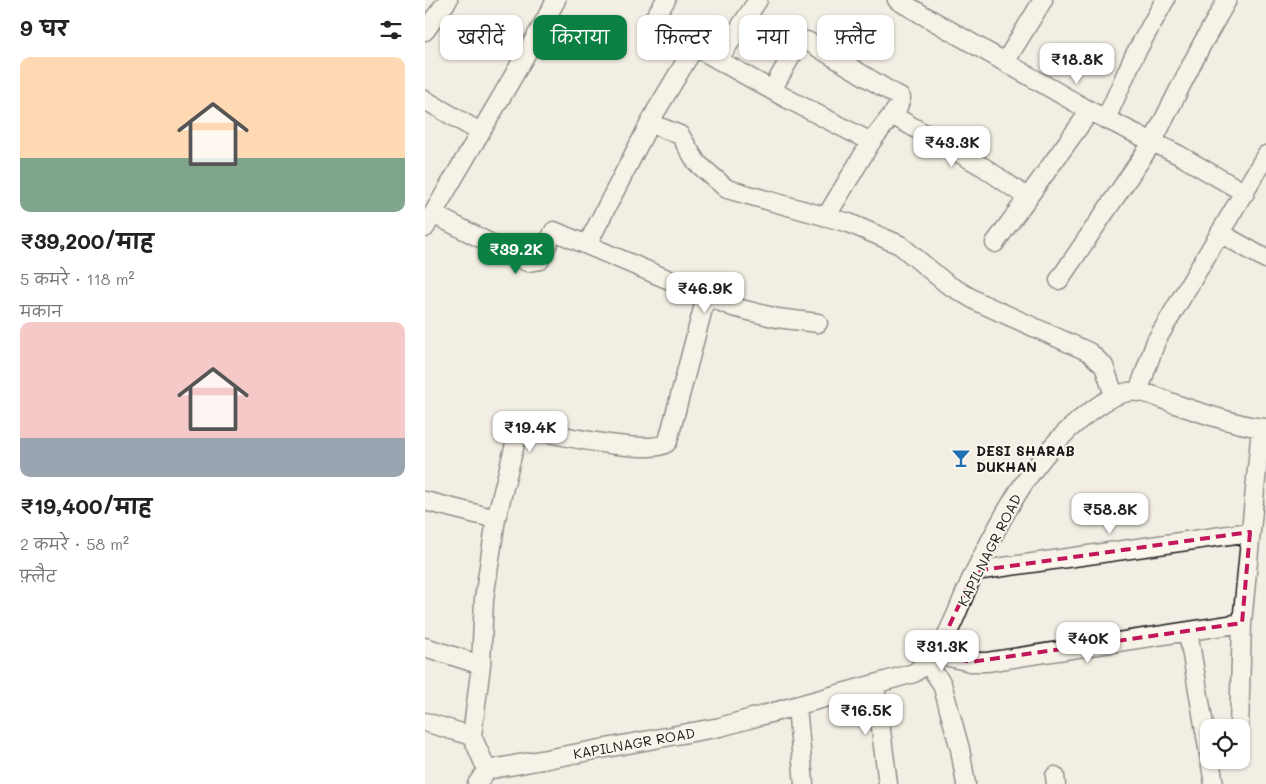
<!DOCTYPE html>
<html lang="hi">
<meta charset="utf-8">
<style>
body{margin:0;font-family:Mali,"Playpen Sans Deva",sans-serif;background:#f6f6f6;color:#222;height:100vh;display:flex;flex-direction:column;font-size:19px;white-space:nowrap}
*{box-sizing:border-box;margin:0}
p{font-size:16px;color:#767676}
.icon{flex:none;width:28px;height:28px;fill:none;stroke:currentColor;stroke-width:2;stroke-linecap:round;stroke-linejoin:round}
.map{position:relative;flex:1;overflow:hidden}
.side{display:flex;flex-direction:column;background:#fff;width:425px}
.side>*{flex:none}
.banner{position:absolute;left:15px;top:15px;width:475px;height:45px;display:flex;gap:10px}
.fabs{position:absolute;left:775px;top:719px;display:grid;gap:10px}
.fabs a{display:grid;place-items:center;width:50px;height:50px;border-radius:10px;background:#fff;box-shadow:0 1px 4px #0004;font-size:25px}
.price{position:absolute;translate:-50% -42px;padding:0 11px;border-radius:10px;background:#fff;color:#222;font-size:16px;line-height:32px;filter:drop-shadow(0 1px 2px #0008)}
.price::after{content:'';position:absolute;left:50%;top:30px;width:15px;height:11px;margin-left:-8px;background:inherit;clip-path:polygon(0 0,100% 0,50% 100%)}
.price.active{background:#0b8043;color:#fff}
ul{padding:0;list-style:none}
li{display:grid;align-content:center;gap:10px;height:265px;padding:0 20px}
li span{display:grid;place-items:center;height:155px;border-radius:10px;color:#555}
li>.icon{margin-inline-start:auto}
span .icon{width:90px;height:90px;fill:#fffc;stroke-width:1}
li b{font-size:21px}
h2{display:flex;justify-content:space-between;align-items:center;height:60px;padding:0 20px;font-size:21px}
.chip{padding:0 18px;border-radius:10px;background:#fff;box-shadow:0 1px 4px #0004;font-size:18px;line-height:45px}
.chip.active{background:#0b8043;color:#fff}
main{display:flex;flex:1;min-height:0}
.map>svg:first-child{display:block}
</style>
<main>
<section class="side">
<h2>9 घर<svg class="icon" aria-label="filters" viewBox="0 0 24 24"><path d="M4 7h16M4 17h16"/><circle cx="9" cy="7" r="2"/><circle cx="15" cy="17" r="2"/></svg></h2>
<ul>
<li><span style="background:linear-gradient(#ffd9b3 65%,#7fa58c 0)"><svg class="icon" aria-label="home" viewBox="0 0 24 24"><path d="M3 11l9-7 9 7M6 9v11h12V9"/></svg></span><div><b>₹39,200/माह</b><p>5 कमरे · 118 m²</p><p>मकान</p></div></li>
<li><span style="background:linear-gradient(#f6c9c9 75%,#9aa5b1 0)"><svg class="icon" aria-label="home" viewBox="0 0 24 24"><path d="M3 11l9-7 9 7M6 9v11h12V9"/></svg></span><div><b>₹19,400/माह</b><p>2 कमरे · 58 m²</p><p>फ़्लैट</p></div></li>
</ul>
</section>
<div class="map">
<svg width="841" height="784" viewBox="0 0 841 784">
<rect width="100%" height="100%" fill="#f2eee4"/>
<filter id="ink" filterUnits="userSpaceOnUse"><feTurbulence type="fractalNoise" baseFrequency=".02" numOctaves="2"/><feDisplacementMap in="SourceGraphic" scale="10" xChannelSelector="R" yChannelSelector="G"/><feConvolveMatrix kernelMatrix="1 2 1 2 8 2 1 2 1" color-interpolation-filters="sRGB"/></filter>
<g filter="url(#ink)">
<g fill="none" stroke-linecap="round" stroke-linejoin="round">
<g stroke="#1c1c1c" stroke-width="21">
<path id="street" d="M 241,0 L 229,18 L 230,24 L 359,97 L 446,142
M 472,0 L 665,111 L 754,155 L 820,193
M 0,31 L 23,0
M 293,60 L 333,0
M 580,62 L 618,0
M 347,90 L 373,44 L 382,41 L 476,98 L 473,107 L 446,142 L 401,217
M 0,100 L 55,132
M 467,115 L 560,168 L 603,198
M 681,119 L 709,56 L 740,0
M 225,123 L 255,135 L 272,163 L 302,189 L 424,223 L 475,245 L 522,284 L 553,302 L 664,352 L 679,366 L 689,395
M 8,214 L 102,262 L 115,260 L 129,231 L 308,307 L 352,318 L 393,323
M 0,228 C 43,151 90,77 131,0
M 795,233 L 841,259
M 570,243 L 665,111
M 162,245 L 231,111 L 270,46
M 634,280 L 727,143 L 776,46 L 802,0
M 713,392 L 731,341 L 841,155
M 0,501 L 71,519
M 550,571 L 825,532
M 763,632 L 784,754
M 0,647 L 56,665
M 511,654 L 546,662 L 562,662 L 817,623
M 503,664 L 517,684 L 535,749 L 541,784
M 450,684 L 463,784
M 372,706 L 379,784
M 0,722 L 47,736
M 814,728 L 817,623 L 836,428
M 785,760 L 789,784
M 62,770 L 47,736 L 56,665 L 59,599 L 71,519 L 91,440 L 99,433 L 108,430 C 129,434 234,458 243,441 L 281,297
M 630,776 L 631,784
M 52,784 L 62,770 L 295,727 L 489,673 C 524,650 532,606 550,571 C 580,510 615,445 673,406 C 682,400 691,394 703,392 C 719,389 738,400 753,405 C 777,413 817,427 841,428"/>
</g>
<use href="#street" stroke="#fbf7ec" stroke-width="18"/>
</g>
</g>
<path d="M0 0H841V784H0ZM 825,532 L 817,623 L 546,662 L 511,654 L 550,571 Z" fill="#f2eee4" fill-opacity=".55" fill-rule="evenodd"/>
<path fill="none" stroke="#c2185b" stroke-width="4" stroke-dasharray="10 6" stroke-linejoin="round" d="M 825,532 L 817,623 L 546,662 L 511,654 L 550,571 Z"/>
<defs>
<g id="bar-bare" transform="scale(1.5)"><path d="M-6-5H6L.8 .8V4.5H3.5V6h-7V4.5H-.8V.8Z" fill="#1f6fb2" stroke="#fbf7ec" stroke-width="2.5" paint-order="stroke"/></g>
</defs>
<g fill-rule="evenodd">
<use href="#bar-bare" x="536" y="458"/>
</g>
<g text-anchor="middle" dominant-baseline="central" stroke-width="4" stroke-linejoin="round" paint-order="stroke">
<g font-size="14" font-weight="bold" fill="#1c1c1c" stroke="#fbf7ec" text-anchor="start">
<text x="551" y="450">DESI SHARAB<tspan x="551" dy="16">DUKHAN</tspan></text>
</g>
<g font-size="14" fill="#1c1c1c" stroke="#fbf7ec">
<text transform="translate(564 550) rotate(-63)">KAPILNAGR ROAD</text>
<text transform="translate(209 743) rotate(-10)">KAPILNAGR ROAD</text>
</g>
</g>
</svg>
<div class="fabs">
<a><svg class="icon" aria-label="locate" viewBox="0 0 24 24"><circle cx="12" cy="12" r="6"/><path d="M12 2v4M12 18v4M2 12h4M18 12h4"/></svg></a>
</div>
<b class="price" style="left:652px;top:85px">₹18.8K</b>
<b class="price" style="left:527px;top:168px">₹43.3K</b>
<b class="price active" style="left:91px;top:275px">₹39.2K</b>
<b class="price" style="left:280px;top:314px">₹46.9K</b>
<b class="price" style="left:105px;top:453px">₹19.4K</b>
<b class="price" style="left:685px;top:535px">₹58.8K</b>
<b class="price" style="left:663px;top:664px">₹40K</b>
<b class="price" style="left:517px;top:672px">₹31.3K</b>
<b class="price" style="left:441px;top:736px">₹16.5K</b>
<div class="banner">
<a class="chip">खरीदें</a>
<a class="chip active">किराया</a>
<a class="chip">फ़िल्टर</a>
<a class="chip">नया</a>
<a class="chip">फ़्लैट</a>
</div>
</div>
</main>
